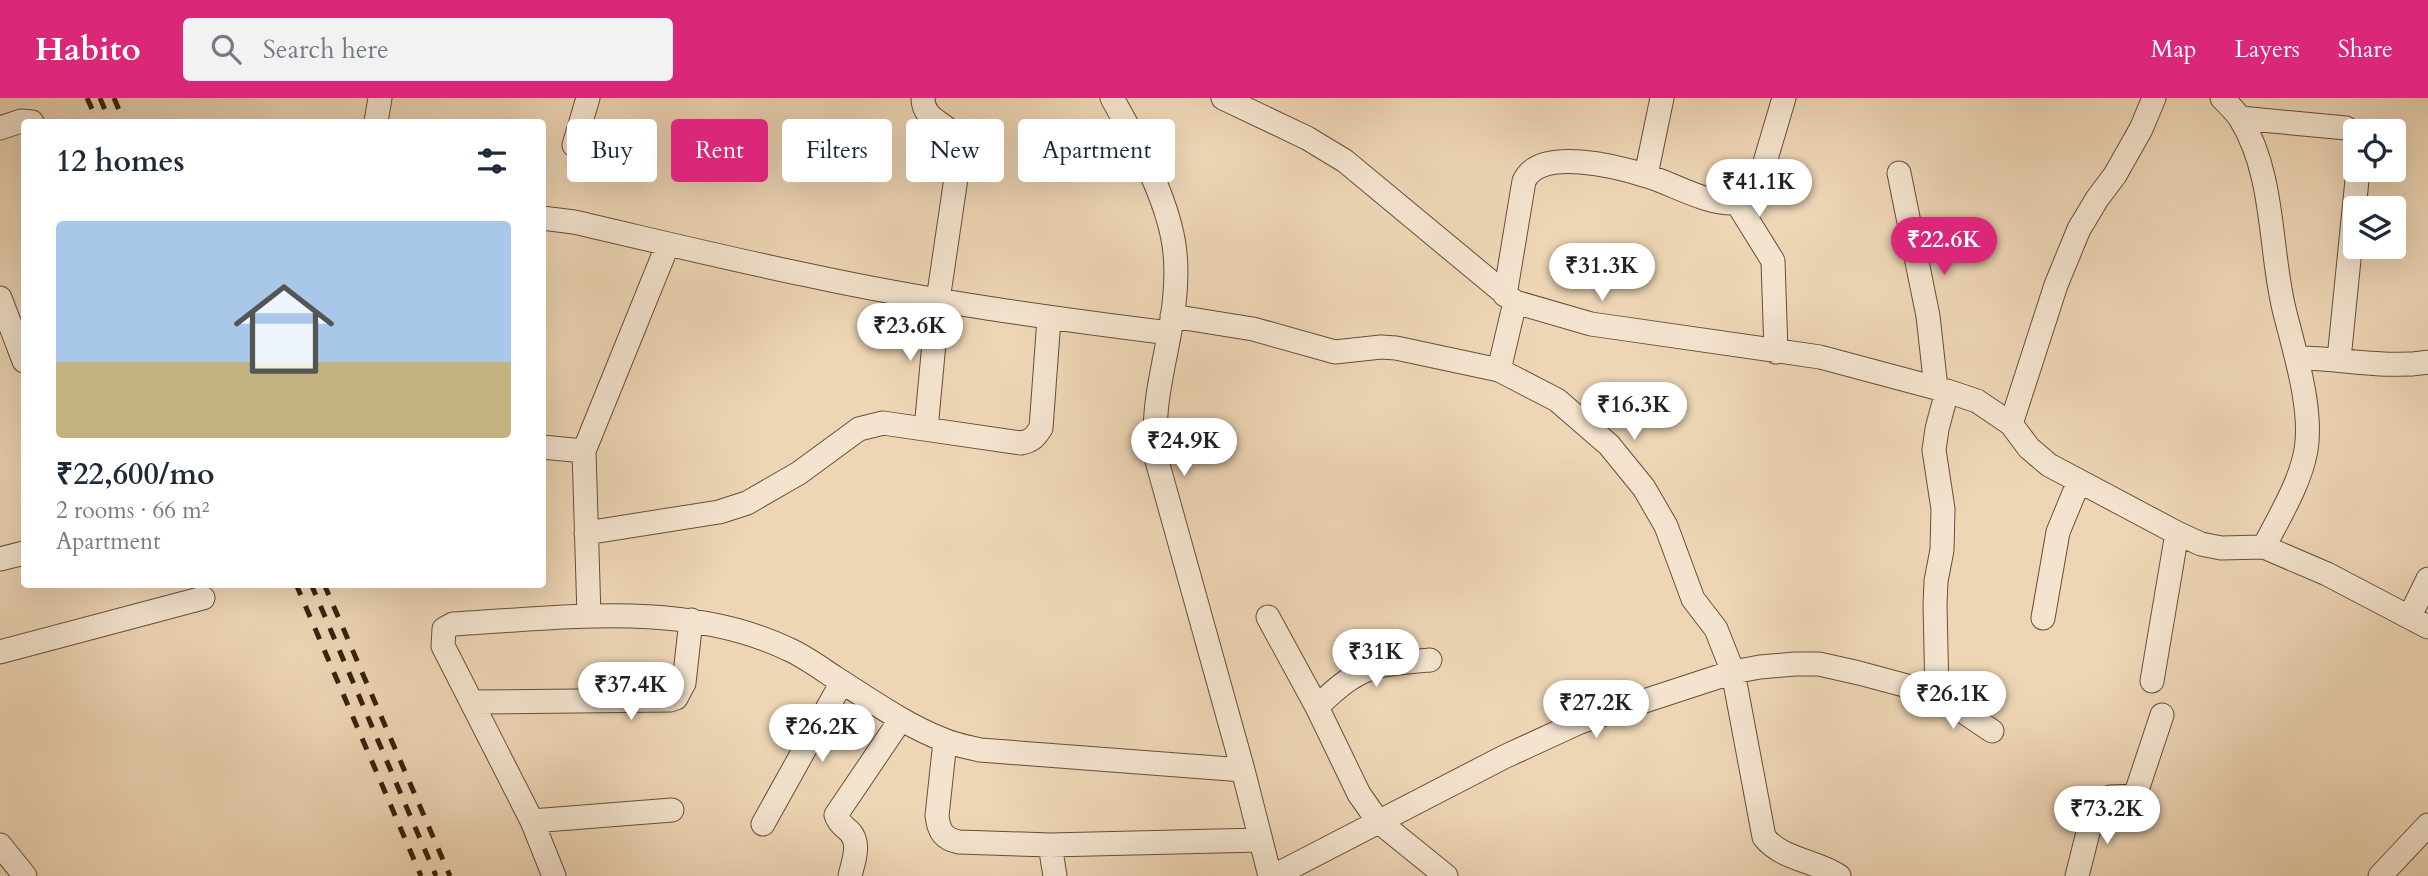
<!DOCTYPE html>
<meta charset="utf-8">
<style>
body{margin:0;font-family:Cardo,serif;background:#f2f2f3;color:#1f2937;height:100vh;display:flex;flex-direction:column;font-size:26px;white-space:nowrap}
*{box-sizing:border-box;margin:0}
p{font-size:23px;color:#747a83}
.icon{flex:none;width:38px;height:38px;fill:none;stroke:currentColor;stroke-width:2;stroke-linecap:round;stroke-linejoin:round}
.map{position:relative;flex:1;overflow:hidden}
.sheet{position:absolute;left:21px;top:21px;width:525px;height:469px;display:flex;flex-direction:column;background:#fff;border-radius:7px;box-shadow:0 7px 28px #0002}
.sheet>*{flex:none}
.banner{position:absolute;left:567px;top:21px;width:665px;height:63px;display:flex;gap:14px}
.controls{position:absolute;left:2343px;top:21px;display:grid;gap:14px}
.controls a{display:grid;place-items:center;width:63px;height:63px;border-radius:7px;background:#fff;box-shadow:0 7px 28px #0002;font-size:35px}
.price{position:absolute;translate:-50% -60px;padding:0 16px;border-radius:24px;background:#fff;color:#222;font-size:23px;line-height:46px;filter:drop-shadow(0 2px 4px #0008)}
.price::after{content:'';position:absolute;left:50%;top:42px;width:21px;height:16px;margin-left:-10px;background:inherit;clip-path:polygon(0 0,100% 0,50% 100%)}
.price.selected{background:#db2777;color:#fff}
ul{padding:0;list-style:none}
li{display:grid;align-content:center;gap:14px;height:371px;padding:0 35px}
li span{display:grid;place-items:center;height:217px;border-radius:7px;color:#555}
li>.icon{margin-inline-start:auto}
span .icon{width:126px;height:126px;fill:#fffc;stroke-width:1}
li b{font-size:30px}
h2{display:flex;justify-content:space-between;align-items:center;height:84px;padding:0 35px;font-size:30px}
.chip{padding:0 24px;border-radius:7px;background:#fff;box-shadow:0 7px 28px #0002;font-size:24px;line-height:63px}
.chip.selected{background:#db2777;color:#fff}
header{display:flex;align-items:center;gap:42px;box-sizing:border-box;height:98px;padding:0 35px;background:#db2777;color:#fff}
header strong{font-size:33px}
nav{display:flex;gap:38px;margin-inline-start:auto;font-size:24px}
.search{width:490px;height:63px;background:#f2f2f3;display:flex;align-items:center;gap:18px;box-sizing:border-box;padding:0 24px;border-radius:7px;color:#747a83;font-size:26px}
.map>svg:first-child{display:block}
</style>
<header>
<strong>Habito</strong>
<div class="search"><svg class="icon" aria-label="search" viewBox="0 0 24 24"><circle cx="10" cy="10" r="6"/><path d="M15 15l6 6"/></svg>Search here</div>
<nav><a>Map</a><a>Layers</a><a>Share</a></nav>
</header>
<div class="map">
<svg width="2428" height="778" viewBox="0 0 2428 778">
<rect width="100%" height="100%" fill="#eed6b5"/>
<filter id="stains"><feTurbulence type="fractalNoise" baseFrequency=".00286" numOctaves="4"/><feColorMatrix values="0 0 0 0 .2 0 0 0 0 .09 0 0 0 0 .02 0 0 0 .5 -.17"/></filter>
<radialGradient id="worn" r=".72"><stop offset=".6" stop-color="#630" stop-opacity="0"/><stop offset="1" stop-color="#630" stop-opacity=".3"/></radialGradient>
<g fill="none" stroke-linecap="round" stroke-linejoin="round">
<g stroke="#664e38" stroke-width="25">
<path id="minor" d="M 923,0 C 923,28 958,24 960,53 L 938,202 L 926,331
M 1112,0 C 1135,41 1162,90 1172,136 C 1178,162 1176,195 1172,221 C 1164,271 1150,312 1157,363 L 1243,672 L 1270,778
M 1223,0 L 1307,40 L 1345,63 L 1515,204 L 1591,226 L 1820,259 L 1947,293 L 1977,303 L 2011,326 L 2029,350 L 2049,367 L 2177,435 L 2201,446 L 2221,450 L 2264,449 L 2327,476 L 2428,529
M 2222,0 C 2228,6 2235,13 2240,20 C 2275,77 2269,148 2284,211 C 2294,252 2313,310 2306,352 C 2300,386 2279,419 2264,449
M 2240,20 L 2346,30 L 2356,36
M 376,24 L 380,0
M 0,30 L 21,23 L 32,24
M 574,47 L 588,0
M 1899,75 L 1928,218 L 1936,290
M 1646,77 L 1662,0
M 1737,105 L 1773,163 L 1776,254
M 542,120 L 574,124 C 652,142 729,161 807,177 C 927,203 1048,220 1169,235
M 1505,197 L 1524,83 C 1540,48 1619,69 1647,78 C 1674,86 1705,106 1735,105 C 1746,105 1750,99 1757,91 L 1784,0
M 0,200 L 24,263
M 1172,218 L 1253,231 L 1335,254 L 1381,249 L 1396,250 L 1499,272 L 1557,302 L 1609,347 L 1644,390 L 1666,428 L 1693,501 L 1716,531 L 1733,574 L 1764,739 C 1782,762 1815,762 1839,778
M 2298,260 C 2342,260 2384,271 2428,264
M 2339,261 L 2358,72
M 1499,272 L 1515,204
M 2011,326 L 2056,187 L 2079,131 L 2097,101 L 2115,77 L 2141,31 L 2154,0
M 542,349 L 584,353
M 586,435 L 719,414 L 747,405 L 799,375 L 859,331 L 883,325 L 1021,345 C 1032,343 1035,339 1041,330 L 1049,221
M 0,461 L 24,455
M 589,518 L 584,353 L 668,146
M 2410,518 L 2428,481
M 1268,519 L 1317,609 L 1359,696 L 1378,723 L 1446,778
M 2043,520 L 2058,434 L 2079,383
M 0,554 L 203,500
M 2152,583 L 2177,435
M 1937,596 L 1935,507 L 1936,483 L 1942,452 L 1943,411 L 1934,352 L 1937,331 L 1947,293
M 474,604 L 670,602 L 676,600 L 684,585 L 691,522
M 1317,609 C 1360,567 1372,567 1430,562
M 945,643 L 937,718 C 939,734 944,741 959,744 L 1050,747 L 1260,742
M 532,723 L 672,712
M 763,726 L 842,584
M 0,747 L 25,778
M 1050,747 L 1055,778
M 554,778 L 532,723 L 443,548 L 444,531 L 453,526 C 564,520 685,502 788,551 C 804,558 819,569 834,579 C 869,601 905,627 944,642 C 955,647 968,649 980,652 L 1243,672
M 850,778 C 853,764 861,746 850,734 C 844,728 839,726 836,717 L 901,621
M 1274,778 L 1504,659 L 1580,624 L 1733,574 L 1760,569 L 1795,566 L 1819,566 L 1859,575 L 1937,596 L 1992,633
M 2077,778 L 2095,707 L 2110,699 L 2135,698 L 2162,617
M 2380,778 L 2428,727"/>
</g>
<use href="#minor" stroke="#f4e4cf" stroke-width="23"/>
<path stroke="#39200e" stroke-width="5" stroke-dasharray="12 12" stroke-linecap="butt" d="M 87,0 L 98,24
M 100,0 L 110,24
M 114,0 L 124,24
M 296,486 L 421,778
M 311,486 L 436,778
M 324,486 L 450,778"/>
</g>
<rect width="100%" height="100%" filter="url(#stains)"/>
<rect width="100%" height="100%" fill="url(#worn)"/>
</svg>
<div class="controls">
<a><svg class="icon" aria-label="locate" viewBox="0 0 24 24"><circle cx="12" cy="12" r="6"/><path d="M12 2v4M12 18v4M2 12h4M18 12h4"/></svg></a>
<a><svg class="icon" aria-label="layers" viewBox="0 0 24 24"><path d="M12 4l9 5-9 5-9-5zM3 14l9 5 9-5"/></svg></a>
</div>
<b class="price" style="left:1759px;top:121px">₹41.1K</b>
<b class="price selected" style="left:1944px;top:179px">₹22.6K</b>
<b class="price" style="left:1602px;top:205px">₹31.3K</b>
<b class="price" style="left:910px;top:265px">₹23.6K</b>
<b class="price" style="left:1634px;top:344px">₹16.3K</b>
<b class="price" style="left:1184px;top:380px">₹24.9K</b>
<b class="price" style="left:1376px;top:591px">₹31K</b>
<b class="price" style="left:631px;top:624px">₹37.4K</b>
<b class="price" style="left:1953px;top:633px">₹26.1K</b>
<b class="price" style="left:1596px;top:642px">₹27.2K</b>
<b class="price" style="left:822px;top:666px">₹26.2K</b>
<b class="price" style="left:2107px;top:748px">₹73.2K</b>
<div class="banner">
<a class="chip">Buy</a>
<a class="chip selected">Rent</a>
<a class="chip">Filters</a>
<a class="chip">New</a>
<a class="chip">Apartment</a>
</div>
<section class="sheet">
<h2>12 homes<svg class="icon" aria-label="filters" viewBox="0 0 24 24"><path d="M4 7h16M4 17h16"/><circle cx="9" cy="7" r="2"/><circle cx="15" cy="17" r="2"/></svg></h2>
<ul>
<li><span style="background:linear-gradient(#a9c7e8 65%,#c2b280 0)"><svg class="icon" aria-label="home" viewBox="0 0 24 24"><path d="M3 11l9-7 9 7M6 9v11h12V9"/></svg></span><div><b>₹22,600/mo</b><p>2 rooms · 66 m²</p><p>Apartment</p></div></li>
</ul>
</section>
</div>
